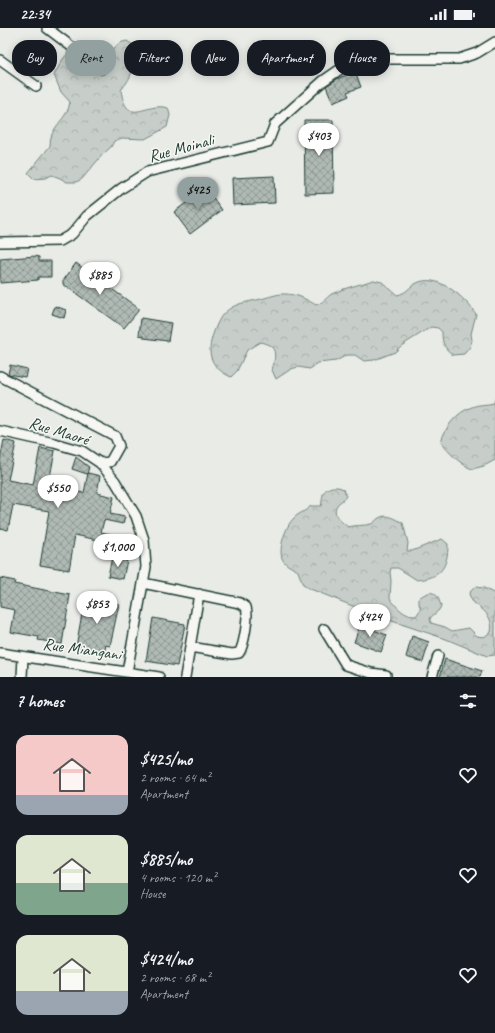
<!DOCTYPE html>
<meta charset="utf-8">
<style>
body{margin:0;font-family:Caveat,sans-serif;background:#242831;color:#f1f3f6;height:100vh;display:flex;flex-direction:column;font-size:15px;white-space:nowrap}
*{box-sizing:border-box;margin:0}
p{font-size:13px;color:#9ea1a6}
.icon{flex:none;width:22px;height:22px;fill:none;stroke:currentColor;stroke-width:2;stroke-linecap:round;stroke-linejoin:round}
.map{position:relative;height:649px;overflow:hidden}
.panel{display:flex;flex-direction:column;background:#171b24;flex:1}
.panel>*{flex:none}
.banner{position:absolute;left:12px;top:12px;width:471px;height:36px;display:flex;gap:8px}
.price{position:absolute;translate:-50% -34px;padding:0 9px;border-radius:14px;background:#fff;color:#222;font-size:13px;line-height:26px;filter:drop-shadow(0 1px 2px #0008)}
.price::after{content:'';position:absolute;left:50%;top:24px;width:12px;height:9px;margin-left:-6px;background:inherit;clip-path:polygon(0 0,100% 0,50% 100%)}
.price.on{background:#92a19f;color:#111}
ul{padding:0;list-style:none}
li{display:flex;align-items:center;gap:12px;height:100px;padding:0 16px}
li span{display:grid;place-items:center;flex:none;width:112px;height:80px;border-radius:12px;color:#555}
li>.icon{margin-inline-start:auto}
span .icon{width:48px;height:48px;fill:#fffc;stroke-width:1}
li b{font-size:17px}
h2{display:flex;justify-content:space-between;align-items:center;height:48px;padding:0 16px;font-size:17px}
.tag{padding:0 14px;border-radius:16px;background:#171b24;box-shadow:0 2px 10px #0003;font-size:14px;line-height:36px}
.tag.on{background:#92a19f;color:#111}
.status{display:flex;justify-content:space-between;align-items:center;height:28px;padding:0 20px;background:#171b24;direction:ltr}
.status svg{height:11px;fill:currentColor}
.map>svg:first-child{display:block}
</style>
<div class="status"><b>22:34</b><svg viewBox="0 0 49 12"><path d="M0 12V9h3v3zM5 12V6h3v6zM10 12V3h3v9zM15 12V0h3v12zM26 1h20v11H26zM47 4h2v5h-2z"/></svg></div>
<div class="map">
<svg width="495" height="649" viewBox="0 0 495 649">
<defs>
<pattern id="forest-crowns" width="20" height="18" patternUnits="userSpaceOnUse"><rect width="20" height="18" fill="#c7cec9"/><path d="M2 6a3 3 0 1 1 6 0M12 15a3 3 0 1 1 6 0" fill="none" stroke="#aab2ad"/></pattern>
<pattern id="building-cross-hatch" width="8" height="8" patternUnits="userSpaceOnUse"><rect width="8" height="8" fill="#b0bab5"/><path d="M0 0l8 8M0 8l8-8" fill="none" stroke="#8f9894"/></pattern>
</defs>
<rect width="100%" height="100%" fill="#e9ebe7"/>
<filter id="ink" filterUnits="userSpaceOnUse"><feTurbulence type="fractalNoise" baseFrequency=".025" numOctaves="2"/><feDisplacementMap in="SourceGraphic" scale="8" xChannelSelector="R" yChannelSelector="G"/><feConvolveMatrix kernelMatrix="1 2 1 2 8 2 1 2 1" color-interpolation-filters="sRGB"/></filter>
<g filter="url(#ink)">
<path fill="url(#forest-crowns)" stroke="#73867e" d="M 127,13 L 133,17 C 135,36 134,47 121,62 C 127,101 146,73 168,80 L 170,87 L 167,99 L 145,111 L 122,110 L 114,113 L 111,119 L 103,126 L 82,151 L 76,154 L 67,154 L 60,150 L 52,147 L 45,150 L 34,151 L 28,145 L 50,118 C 49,98 68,92 70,74 L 61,64 L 54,47 L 63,31 L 68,25 L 67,21 L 71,14 L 75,14 L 98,29 L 104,28 L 112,23 L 119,15 Z
M 373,252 L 382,254 L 397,267 C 407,265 408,260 415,256 C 437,243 465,270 476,286 L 471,306 L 472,312 L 470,319 L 464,326 L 453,327 C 444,320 442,315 442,304 L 438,300 L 431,299 L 401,318 L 395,324 L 374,332 L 364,333 L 355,327 L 347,327 L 336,333 L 318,335 L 310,341 L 298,339 L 291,341 L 276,351 L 272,342 C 276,326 278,318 260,314 L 247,322 L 237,343 L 231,349 C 208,338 206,323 215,301 C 217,296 220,289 224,285 C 237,274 245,275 261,271 C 273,268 280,264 293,267 C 301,268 309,273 316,277 C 327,273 326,268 334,265 C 346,259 360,257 373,252 Z
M 495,371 L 495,432 L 484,438 L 472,441 C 461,437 447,423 441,414 C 445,399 457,384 472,379 C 478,376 487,377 494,375 Z
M 332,459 L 338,459 L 344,461 L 346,468 C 342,474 340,473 337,477 C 331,487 342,494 348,499 C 355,497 364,498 371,496 C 375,495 375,492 379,490 C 387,485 396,491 403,495 L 408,515 L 407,523 L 412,523 L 442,511 L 448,516 C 448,540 440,550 417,552 L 398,540 L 391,540 L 390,544 L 391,553 L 390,570 C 396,579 405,589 416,588 L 421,581 L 419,576 L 419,570 C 431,561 437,563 441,578 L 439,582 L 430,590 L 431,595 L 445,599 L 452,603 L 469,600 L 477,608 L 484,609 L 491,604 C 494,589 483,581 471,573 L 469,565 L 475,559 L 484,560 L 495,566 L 495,627 L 487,628 L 446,611 L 380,589 L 308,560 L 303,557 L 298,543 C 294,540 285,537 283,532 C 277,523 286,498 293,491 C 298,485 305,484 311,478 L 321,478 C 324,467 320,463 332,459 Z"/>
<path fill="url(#building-cross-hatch)" stroke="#1f3d34" d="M 355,43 L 361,59 L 347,64 L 349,68 L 333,75 L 326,58 L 337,51 Z
M 304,92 L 333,92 L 334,165 L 305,166 Z
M 274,148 L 275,175 L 233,177 L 232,150 Z
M 206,160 L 222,182 L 190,206 L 174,184 Z
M 36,228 L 39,229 L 39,233 L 51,233 L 51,249 L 38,249 L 38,252 L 0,255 L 0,231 Z
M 76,235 L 138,280 L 138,283 L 124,300 L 63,256 L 63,253 Z
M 55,278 L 66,282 L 64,290 L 52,286 Z
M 141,290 L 171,295 L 168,313 L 144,310 L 144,308 L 139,307 Z
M 10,337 L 27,341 L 25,349 L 8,346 Z
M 4,412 L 16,415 L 8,452 L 33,457 L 40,420 L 55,423 L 48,459 L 84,465 L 88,445 L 100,448 L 97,465 L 114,469 L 110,486 L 125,489 L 123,496 L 104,492 L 101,504 L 132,511 L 134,520 L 75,507 L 69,542 L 40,537 L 49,483 L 13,477 L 8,502 L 0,500 L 0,432 Z
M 76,429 L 89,439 L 87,446 L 72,441 Z
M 112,529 L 127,532 L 123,551 L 108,548 Z
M 0,550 L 15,553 L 14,556 L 70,567 L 62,616 L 38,612 L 39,609 L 11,604 L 15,582 L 0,579 Z
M 85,569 L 119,576 L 110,618 L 106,617 L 104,625 L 76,619 Z
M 153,590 L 185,596 L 177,638 L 146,633 Z
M 360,597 L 387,607 L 381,624 L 354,614 Z
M 412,608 L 429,614 L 423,634 L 406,629 Z
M 445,631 L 482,643 L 480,649 L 440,649 Z"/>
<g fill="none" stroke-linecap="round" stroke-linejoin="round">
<g stroke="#1f3d34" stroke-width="12">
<path id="minor" d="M 47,0 L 101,41
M 0,32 L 36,58
M 0,214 L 60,213 L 72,206 L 87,188 L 122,160 L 147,144 L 268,114 L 275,96 L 323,53 L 342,40 L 359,31 L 459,31 L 477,25 L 495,14
M 0,348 L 115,408 L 119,418 L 110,434 L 100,435
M 0,403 L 54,415 L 82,423 L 100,435 L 115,453 L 136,488 L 144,512 L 146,539 L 127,644
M 143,555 L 240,575 L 246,579 C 249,587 244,618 239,625 L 232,626 L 190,619
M 324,601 L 346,637 L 371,645 L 386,647 L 386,649
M 0,625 L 159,649
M 22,649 L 23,629
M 185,649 L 199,566
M 432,649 L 438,628"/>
</g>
<use href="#minor" stroke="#f6f6f2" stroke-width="9"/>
</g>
</g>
<g text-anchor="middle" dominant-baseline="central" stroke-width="3" stroke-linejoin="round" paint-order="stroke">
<g font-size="17" fill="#1f3d34" stroke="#f6f6f2">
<text transform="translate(181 120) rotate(-15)">Rue Moinali</text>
<text transform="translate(59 403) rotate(17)">Rue Maoré</text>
<text transform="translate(82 621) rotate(8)">Rue Miangani</text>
</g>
</g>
</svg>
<b class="price" style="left:319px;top:129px">$403</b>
<b class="price on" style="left:198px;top:183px">$425</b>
<b class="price" style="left:100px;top:268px">$885</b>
<b class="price" style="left:58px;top:481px">$550</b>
<b class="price" style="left:118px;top:540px">$1,000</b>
<b class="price" style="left:97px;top:597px">$853</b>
<b class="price" style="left:370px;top:610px">$424</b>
<div class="banner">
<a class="tag">Buy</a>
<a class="tag on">Rent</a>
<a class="tag">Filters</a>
<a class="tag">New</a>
<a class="tag">Apartment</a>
<a class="tag">House</a>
</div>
</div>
<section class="panel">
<h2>7 homes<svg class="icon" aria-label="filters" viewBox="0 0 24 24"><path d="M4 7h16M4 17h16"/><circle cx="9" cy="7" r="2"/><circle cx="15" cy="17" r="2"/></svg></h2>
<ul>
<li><span style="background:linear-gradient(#f6c9c9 75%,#9aa5b1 0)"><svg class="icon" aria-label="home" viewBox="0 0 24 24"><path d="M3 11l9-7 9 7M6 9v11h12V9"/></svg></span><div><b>$425/mo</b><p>2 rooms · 64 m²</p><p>Apartment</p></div><svg class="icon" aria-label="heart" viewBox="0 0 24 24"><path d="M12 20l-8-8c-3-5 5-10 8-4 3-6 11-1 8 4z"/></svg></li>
<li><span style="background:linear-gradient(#dfe7d0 60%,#7fa58c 0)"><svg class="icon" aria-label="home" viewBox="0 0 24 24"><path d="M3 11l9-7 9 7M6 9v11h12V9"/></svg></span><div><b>$885/mo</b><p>4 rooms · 120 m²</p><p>House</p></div><svg class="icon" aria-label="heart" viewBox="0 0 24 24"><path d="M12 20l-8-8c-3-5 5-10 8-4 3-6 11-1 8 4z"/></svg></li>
<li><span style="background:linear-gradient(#dfe7d0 70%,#9aa5b1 0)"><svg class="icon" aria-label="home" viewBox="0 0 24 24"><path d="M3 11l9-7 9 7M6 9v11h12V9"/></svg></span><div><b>$424/mo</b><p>2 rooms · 68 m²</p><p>Apartment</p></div><svg class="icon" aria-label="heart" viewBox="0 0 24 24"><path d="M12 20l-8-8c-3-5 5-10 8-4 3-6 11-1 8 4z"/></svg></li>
</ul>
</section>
